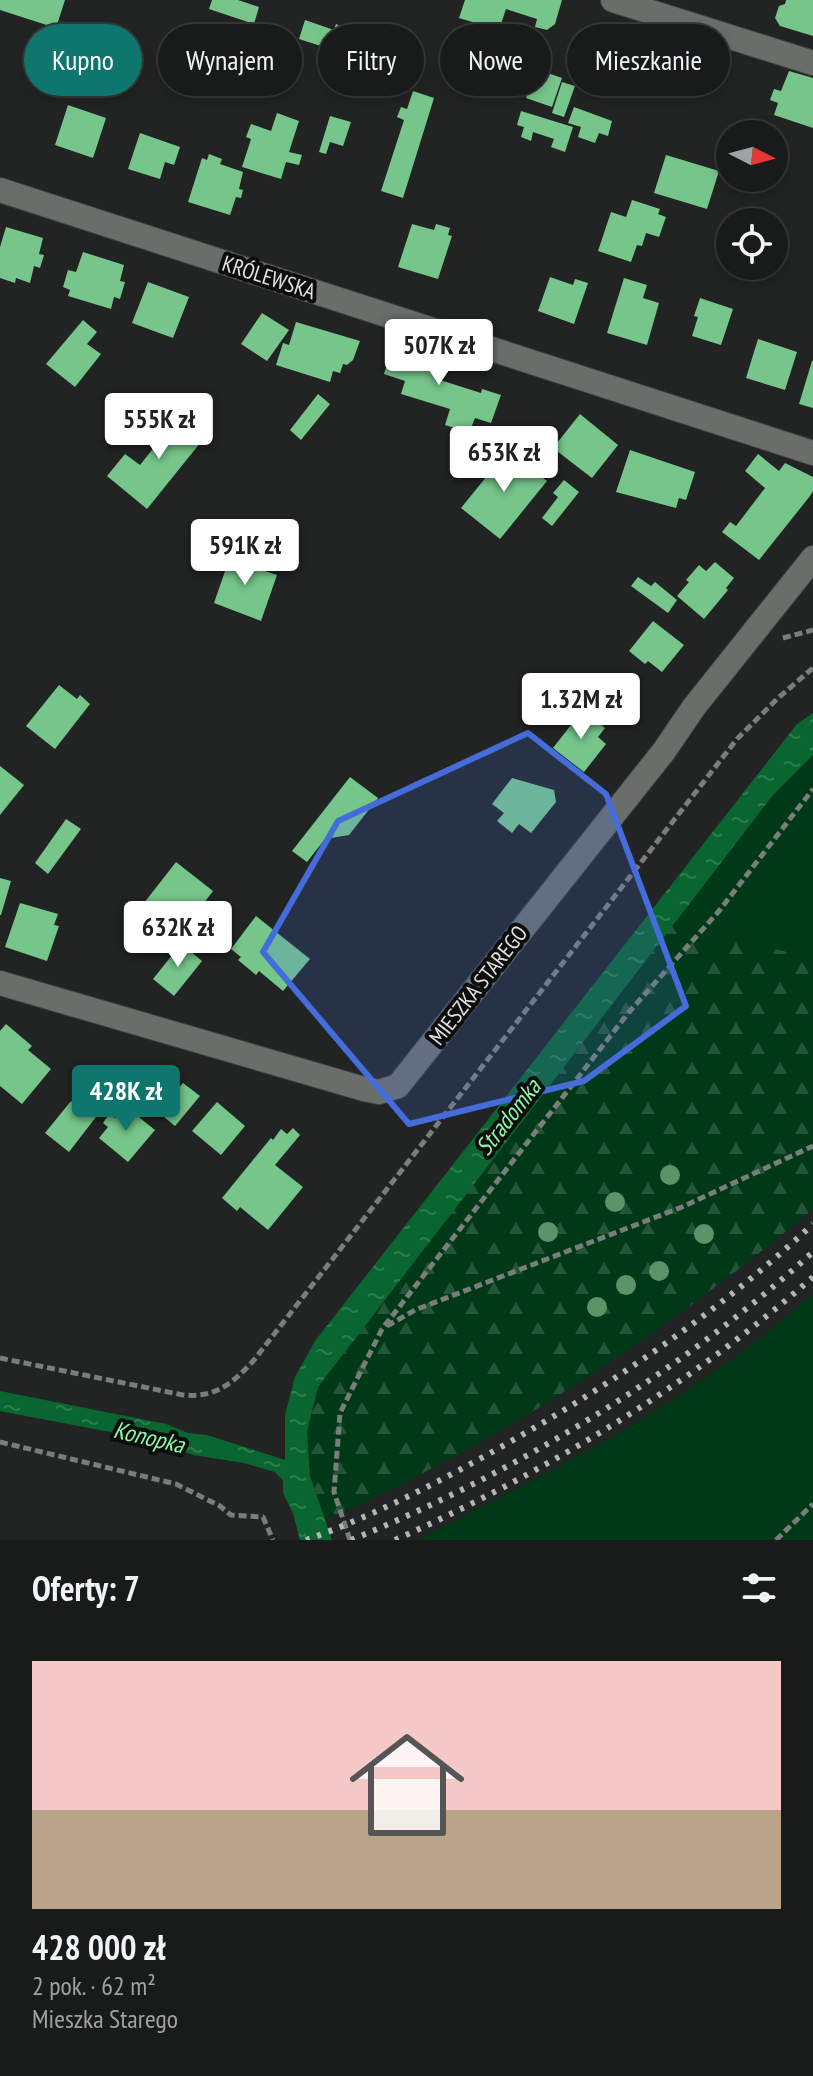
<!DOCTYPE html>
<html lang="pl">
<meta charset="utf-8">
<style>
body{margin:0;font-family:"PT Sans Narrow",sans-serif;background:#222423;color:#f1f3f6;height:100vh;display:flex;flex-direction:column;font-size:30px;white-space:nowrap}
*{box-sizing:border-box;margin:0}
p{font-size:26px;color:#9fa1a2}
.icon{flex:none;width:44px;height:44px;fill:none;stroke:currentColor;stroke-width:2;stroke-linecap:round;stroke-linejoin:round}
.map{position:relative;height:1540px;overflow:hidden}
.panel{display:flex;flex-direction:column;background:#191b1a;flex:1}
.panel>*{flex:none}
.hud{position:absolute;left:24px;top:24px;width:766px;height:72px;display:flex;gap:16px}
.needle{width:52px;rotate:96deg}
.tools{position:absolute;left:716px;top:120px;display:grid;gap:16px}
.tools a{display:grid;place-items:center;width:72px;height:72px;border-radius:50%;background:#191b1a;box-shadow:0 4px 12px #0003,0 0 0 2px #373939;font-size:40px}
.price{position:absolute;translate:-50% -68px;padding:0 18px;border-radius:8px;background:#fff;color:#222;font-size:26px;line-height:52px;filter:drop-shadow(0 2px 4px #0008)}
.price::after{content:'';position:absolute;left:50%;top:48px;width:24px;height:18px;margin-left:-12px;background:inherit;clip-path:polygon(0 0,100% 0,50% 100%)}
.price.current{background:#0f766e;color:#fff}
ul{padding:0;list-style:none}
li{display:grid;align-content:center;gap:16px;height:424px;padding:0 32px}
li+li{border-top:2px solid #373939}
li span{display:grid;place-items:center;height:248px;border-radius:0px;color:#555}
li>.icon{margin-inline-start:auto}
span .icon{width:144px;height:144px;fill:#fffc;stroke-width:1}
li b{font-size:34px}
h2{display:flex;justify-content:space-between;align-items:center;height:96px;padding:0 32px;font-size:34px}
.chip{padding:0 28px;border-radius:36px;background:#191b1a;box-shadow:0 4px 12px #0003,0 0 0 2px #373939;font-size:28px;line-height:72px}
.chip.current{background:#0f766e;color:#fff}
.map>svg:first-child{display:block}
</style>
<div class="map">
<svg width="813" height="1540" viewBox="0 0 813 1540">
<defs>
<pattern id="forest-firs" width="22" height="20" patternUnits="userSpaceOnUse" patternTransform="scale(2)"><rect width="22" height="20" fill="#003917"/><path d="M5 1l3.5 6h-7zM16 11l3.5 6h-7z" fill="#255538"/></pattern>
<pattern id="water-ripples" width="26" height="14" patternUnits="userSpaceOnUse" patternTransform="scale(2)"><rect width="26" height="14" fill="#096630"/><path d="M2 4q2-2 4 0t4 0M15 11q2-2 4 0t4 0" fill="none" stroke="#2d7c4e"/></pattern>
</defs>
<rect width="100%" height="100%" fill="#212422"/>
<path fill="#003917" d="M 813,755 L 813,958 L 672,925 L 773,795 Z
M 813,1293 L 813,1540 L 417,1540 C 555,1470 698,1399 813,1293 Z"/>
<path fill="url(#forest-firs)" d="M 672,925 L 813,958 L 813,1209 C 664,1334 503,1441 325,1520 L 310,1476 L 307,1432 L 318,1387 Z"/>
<path fill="url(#water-ripples)" d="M 813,713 L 813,755 L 773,795 L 318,1387 L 307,1432 L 310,1476 L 332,1540 L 300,1540 L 293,1513 L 283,1493 L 283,1481 L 275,1472 L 244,1463 L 194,1455 L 131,1436 L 0,1411 L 0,1391 L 166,1424 L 188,1433 L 207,1435 L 285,1460 L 285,1415 L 295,1377 L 315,1341 L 797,724 Z"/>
<path fill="#76c68b" d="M 0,0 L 65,0 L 56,28 L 0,10 Z
M 212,0 L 238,0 L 259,7 L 254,24 L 209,9 Z
M 465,0 L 562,0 L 555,24 L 547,30 L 535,27 L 537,19 L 506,9 L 499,30 L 459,18 Z
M 786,0 L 813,0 L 813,36 L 780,26 L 775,18 L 779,6 L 785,4 Z
M 305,20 L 334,30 L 336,24 L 342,27 L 340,31 L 367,40 L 369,34 L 397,43 L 389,68 L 299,39 Z
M 653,28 L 692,41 L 680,78 L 641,66 Z
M 472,55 L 488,61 L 478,95 L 453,87 L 461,65 L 468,67 Z
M 536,69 L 562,78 L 552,107 L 526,98 Z
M 789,71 L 813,78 L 813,128 L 774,115 L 778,103 L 770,100 L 774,89 L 781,91 Z
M 562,82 L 575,86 L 564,117 L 552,113 Z
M 413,91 L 434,98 L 403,198 L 381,191 L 404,120 L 397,117 L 401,107 L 407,109 Z
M 68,105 L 106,118 L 93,158 L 55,145 Z
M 574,107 L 612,121 L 608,136 L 599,133 L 595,143 L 578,137 L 581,127 L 568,123 Z
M 521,111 L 573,127 L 565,152 L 551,147 L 554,139 L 533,132 L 531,141 L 521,137 L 524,127 L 517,125 Z
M 277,113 L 299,121 L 289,152 L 302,155 L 299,165 L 286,162 L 281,179 L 242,167 L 251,139 L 246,137 L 251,124 L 271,131 Z
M 330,116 L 351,122 L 343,146 L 330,142 L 326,154 L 319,152 Z
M 140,133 L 180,147 L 174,165 L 165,162 L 160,179 L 128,169 Z
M 209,154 L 222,159 L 220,164 L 243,172 L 239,189 L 243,190 L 241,198 L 236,197 L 230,215 L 188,202 L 202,158 L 207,160 Z
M 666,155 L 719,171 L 707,209 L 654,193 Z
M 632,200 L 660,209 L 658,214 L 666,217 L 659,237 L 646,233 L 642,246 L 637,245 L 631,262 L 598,251 L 611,212 L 626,217 Z
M 412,224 L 434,230 L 436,224 L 450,228 L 448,235 L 452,236 L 438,279 L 398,267 Z
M 6,227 L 43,238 L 39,254 L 44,255 L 40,268 L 34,266 L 30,283 L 16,278 L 15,283 L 0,278 L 0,247 Z
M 83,252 L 124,265 L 120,281 L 125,282 L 120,299 L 114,297 L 111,309 L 68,296 L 70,290 L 63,287 L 68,270 L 76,272 Z
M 550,277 L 573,285 L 575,279 L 588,283 L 574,324 L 538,311 Z
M 624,278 L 647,285 L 643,298 L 659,303 L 647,345 L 607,333 Z
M 148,282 L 189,297 L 173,338 L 132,323 Z
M 700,298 L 733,309 L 721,345 L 692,336 L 698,317 L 694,316 Z
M 262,313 L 289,330 L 267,361 L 241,344 Z
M 83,320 L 97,332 L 87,344 L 101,354 L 75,387 L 46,364 Z
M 296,322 L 360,341 L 353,360 L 347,365 L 343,364 L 340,373 L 333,371 L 330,382 L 276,365 L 283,343 L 289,345 Z
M 758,339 L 797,352 L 785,390 L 746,378 Z
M 394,342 L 448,358 L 440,380 L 481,393 L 482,389 L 501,395 L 491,423 L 475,418 L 469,433 L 445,425 L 450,409 L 401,394 L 405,381 L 384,374 Z
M 812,361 L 813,361 L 813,408 L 799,404 Z
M 318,394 L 330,404 L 301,440 L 290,430 Z
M 183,411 L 209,432 L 147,509 L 107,476 L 125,454 L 140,465 Z
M 580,414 L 618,445 L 592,478 L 553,448 Z
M 508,450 L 547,481 L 500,539 L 461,508 Z
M 630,450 L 695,472 L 686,500 L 679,498 L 676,508 L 616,492 Z
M 758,454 L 779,471 L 785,463 L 813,477 L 813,491 L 810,496 L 759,560 L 722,532 L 730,522 L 736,526 L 765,488 L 745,471 Z
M 564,480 L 579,492 L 552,526 L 542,518 L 558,497 L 553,493 Z
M 232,551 L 258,560 L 256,568 L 277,575 L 261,621 L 214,603 Z
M 715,562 L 734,578 L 726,588 L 728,590 L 704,619 L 677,596 L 689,582 L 686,580 L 699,565 L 706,571 Z
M 638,577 L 651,586 L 655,582 L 677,600 L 668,613 L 631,586 Z
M 653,621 L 684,645 L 662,672 L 648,661 L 645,664 L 629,651 Z
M 555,680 L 577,700 L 571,709 L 567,705 L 555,719 L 536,702 Z
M 59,685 L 77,699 L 80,695 L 90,704 L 55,749 L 26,726 Z
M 580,708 L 605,728 L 598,737 L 606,744 L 584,772 L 553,748 L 574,721 L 571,718 Z
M 0,766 L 24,785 L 0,815 Z
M 350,777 L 378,798 L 349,835 L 325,839 L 307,862 L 292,851 Z
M 512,778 L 554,790 L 556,802 L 531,833 L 519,824 L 512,833 L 497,821 L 504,813 L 492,804 Z
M 66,819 L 81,829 L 48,874 L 35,863 Z
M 176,862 L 213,891 L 198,911 L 188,903 L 171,924 L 144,903 Z
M 0,878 L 11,881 L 1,915 L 0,915 Z
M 20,903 L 58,914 L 54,925 L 59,926 L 47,961 L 5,947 Z
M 256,916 L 310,959 L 283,991 L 259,971 L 256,975 L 238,960 L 241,957 L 231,949 Z
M 185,939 L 194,946 L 190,951 L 202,961 L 174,996 L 153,979 Z
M 6,1024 L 32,1046 L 28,1050 L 51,1069 L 22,1104 L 0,1086 L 0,1031 Z
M 183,1083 L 200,1096 L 175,1126 L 158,1112 Z
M 71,1101 L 79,1108 L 84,1102 L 93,1110 L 90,1112 L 96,1117 L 69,1152 L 45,1133 Z
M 217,1102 L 245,1126 L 221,1155 L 192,1131 Z
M 125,1106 L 155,1130 L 128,1162 L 99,1138 L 108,1127 L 103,1123 L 109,1114 L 115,1118 Z
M 293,1128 L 300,1135 L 275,1165 L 303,1187 L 268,1230 L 240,1207 L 237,1211 L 222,1198 L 271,1138 L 273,1140 L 281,1129 L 287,1134 Z"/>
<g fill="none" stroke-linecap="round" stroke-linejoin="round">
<g stroke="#3e403e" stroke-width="26">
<path id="street" d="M 613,0 L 813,63
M 0,190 L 813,453
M 0,983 L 364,1089 L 379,1092 L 398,1086 L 664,751 L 694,707 L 813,558"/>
</g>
<path stroke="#7a7d7b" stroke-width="5" stroke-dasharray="8 4" stroke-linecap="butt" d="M 783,638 L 813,630
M 387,1326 L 415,1310 L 682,1207 L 813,1146
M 0,1358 L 183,1395 C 216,1398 233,1383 254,1360 L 737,739 L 778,698 L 813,668
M 0,1442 L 176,1484 L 220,1506 L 231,1515 L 263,1517 L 273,1540
M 350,1540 L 334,1492 L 340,1413 L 382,1329 L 629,1012 L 719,911 L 813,789
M 776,1540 L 813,1504"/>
<use href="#street" stroke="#6a6e6b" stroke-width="24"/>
<path stroke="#b3b6b4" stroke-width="6" stroke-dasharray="4 8" stroke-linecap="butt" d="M 306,1540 C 376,1515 443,1480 508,1443 C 617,1381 721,1310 813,1224
M 351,1540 C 519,1471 678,1374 813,1252
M 395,1540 C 546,1472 689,1386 813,1277"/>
</g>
<g fill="#5a956a">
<circle cx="670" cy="1175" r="10"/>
<circle cx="615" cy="1202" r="10"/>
<circle cx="548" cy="1232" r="10"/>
<circle cx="704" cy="1234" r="10"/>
<circle cx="659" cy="1271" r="10"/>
<circle cx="626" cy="1285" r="10"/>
<circle cx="597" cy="1307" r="10"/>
</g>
<path fill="#446cda" fill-opacity="0.2" stroke="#446cda" stroke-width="6" stroke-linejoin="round" d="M 528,733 L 606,794 L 686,1006 L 584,1081 L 409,1124 L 263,952 L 338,821 Z"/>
<g text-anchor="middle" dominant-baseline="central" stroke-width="8" stroke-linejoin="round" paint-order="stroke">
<g font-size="22" fill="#e0e2e0" stroke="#0c0d0c">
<text transform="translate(269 277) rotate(18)">KRÓLEWSKA</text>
<text transform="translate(478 985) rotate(-52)">MIESZKA STAREGO</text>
</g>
<g font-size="24" font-style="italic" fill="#8df7a9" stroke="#0c0d0c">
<text transform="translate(508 1117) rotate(-52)">Stradomka</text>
<text transform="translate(149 1437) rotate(13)">Konopka</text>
</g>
</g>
</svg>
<div class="tools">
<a><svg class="needle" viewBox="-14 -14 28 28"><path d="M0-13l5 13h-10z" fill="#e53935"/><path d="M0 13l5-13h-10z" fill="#9fa1a2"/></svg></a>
<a><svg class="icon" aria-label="locate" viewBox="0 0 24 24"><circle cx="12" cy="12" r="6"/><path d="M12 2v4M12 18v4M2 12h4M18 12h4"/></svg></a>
</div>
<b class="price" style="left:439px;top:387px">507K zł</b>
<b class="price" style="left:159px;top:461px">555K zł</b>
<b class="price" style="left:504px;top:494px">653K zł</b>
<b class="price" style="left:245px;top:587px">591K zł</b>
<b class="price" style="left:581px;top:741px">1.32M zł</b>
<b class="price" style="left:178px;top:969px">632K zł</b>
<b class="price current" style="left:126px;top:1133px">428K zł</b>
<div class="hud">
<a class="chip current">Kupno</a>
<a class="chip">Wynajem</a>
<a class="chip">Filtry</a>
<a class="chip">Nowe</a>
<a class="chip">Mieszkanie</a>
</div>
</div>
<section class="panel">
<h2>Oferty: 7<svg class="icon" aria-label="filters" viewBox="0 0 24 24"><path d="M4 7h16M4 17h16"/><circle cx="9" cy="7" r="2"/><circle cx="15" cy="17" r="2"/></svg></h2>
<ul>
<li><span style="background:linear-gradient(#f6c9c9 60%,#b9a48a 0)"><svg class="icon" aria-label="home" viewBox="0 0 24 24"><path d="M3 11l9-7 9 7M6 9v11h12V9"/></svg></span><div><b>428 000 zł</b><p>2 pok. · 62 m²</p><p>Mieszka Starego</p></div></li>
</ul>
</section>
